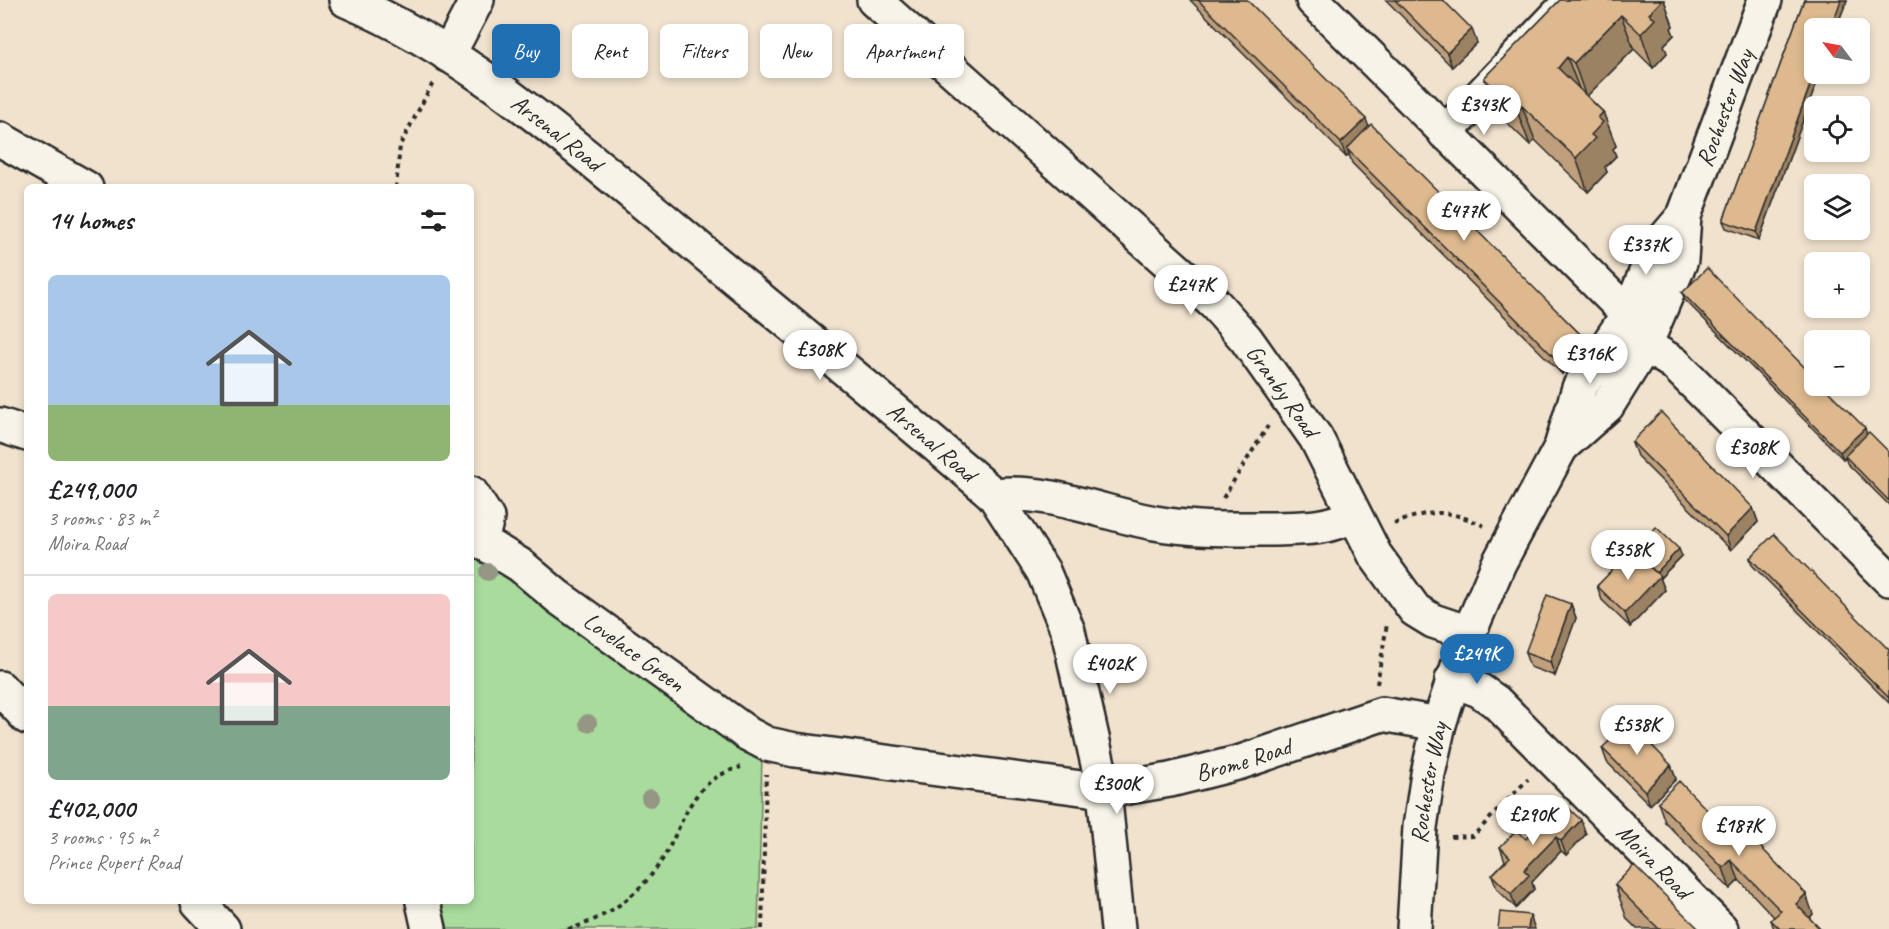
<!DOCTYPE html>
<meta charset="utf-8">
<style>
body{margin:0;font-family:Caveat,sans-serif;background:#f2f2f2;color:#202124;height:100vh;display:flex;flex-direction:column;font-size:22px;white-space:nowrap}
*{box-sizing:border-box;margin:0}
p{font-size:20px;color:#757577}
.icon{flex:none;width:33px;height:33px;fill:none;stroke:currentColor;stroke-width:2;stroke-linecap:round;stroke-linejoin:round}
.map{position:relative;flex:1;overflow:hidden}
.panel{position:absolute;left:24px;top:184px;width:450px;height:720px;display:flex;flex-direction:column;background:#fff;border-radius:9px;box-shadow:0 3px 9px #0003}
.panel>*{flex:none}
.hud{position:absolute;left:492px;top:24px;width:570px;height:54px;display:flex;gap:12px}
.needle{width:39px;rotate:302deg}
.fabs{position:absolute;left:1804px;top:18px;display:grid;gap:12px}
.fabs a{display:grid;place-items:center;width:66px;height:66px;border-radius:9px;background:#fff;box-shadow:0 3px 9px #0003;font-size:30px}
.price{position:absolute;translate:-50% -51px;padding:0 14px;border-radius:21px;background:#fff;color:#222;font-size:20px;line-height:39px;filter:drop-shadow(0 2px 3px #0008)}
.price::after{content:'';position:absolute;left:50%;top:36px;width:18px;height:14px;margin-left:-9px;background:inherit;clip-path:polygon(0 0,100% 0,50% 100%)}
.price.current{background:#1f6fb2;color:#fff}
ul{padding:0;list-style:none}
li{display:grid;align-content:center;gap:12px;height:318px;padding:0 24px}
li+li{border-top:2px solid #e0e0e0}
li span{display:grid;place-items:center;height:186px;border-radius:9px;color:#555}
li>.icon{margin-inline-start:auto}
span .icon{width:108px;height:108px;fill:#fffc;stroke-width:1}
li b{font-size:26px}
h2{display:flex;justify-content:space-between;align-items:center;height:72px;padding:0 24px;font-size:26px}
.tag{padding:0 21px;border-radius:9px;background:#fff;box-shadow:0 3px 9px #0003;font-size:21px;line-height:54px}
.tag.current{background:#1f6fb2;color:#fff}
.map>svg:first-child{display:block}
</style>
<div class="map">
<svg width="1889" height="929" viewBox="0 0 1889 929">
<rect width="100%" height="100%" fill="#f0e2cd"/>
<filter id="ink" filterUnits="userSpaceOnUse"><feTurbulence type="fractalNoise" baseFrequency=".0167" numOctaves="2"/><feDisplacementMap in="SourceGraphic" scale="12" xChannelSelector="R" yChannelSelector="G"/><feConvolveMatrix kernelMatrix="1 2 1 2 8 2 1 2 1" color-interpolation-filters="sRGB"/></filter>
<g filter="url(#ink)">
<path fill="#a9db9d" stroke="#6a8364" stroke-width="1.5" d="M 479,555 L 762,754 L 758,929 L 448,929 L 441,902 L 471,902 L 471,556 Z"/>
<g fill="none" stroke-linecap="round" stroke-linejoin="round">
<g stroke="#2b2b2b" stroke-width="38">
<g id="minor">
<path id="s1" d="M 346,0 C 469,52 571,144 673,227 C 780,316 889,404 994,495 C 1051,489 1100,513 1155,523 C 1193,530 1231,529 1269,529 C 1300,528 1326,530 1354,515"/>
<path id="s2" d="M 874,0 L 1215,304 L 1246,339 L 1316,438 L 1375,555 L 1415,610 L 1433,621 L 1469,633"/>
<path d="M 1313,0 L 1619,305 L 1631,310"/>
<path d="M 448,55 L 477,0"/>
<path d="M 1445,133 L 1572,0"/>
<path d="M 0,139 L 86,188"/>
<path d="M 1645,345 L 1674,363 L 1889,579"/>
<path d="M 0,425 L 27,434"/>
<path d="M 471,493 L 487,518 L 481,541"/>
<path d="M 994,495 L 1043,571 L 1068,631 L 1104,791 L 1118,929"/>
<path id="s3" d="M 471,535 L 520,565 L 558,597 L 748,734 L 767,744 L 795,750 L 1104,791 L 1170,780 L 1241,762 L 1382,714 L 1439,724"/>
<path id="s4" d="M 1452,680 L 1479,690 L 1496,702 L 1721,929"/>
<path d="M 0,688 L 27,717"/>
<path d="M 198,902 L 223,929"/>
<path d="M 423,902 L 429,929"/>
</g>
</g>
<g stroke="#2b2b2b" stroke-width="38">
<g id="tertiary">
<path id="s5" d="M 1562,446 L 1607,406 L 1645,345 L 1681,260 L 1684,216 L 1765,0"/>
<path id="s6" d="M 1414,929 L 1420,827 L 1428,774 L 1439,724 L 1469,633 L 1499,563 L 1561,447 L 1579,388 L 1631,310 L 1655,250 L 1684,216"/>
</g>
</g>
<path stroke="#2b2b2b" stroke-width="4" stroke-dasharray="4.5 4.5" stroke-linecap="butt" d="M 396,188 L 400,145 L 433,83
M 1223,498 L 1268,426
M 1394,524 C 1430,509 1448,509 1484,526
M 1377,684 L 1387,624
M 1451,837 L 1473,836 L 1528,779
M 568,929 C 604,920 637,896 658,866 C 686,826 685,782 741,767
M 762,929 L 766,774"/>
<use href="#minor" stroke="#f7f3e8" stroke-width="33"/>
<use href="#tertiary" stroke="#f7f3e8" stroke-width="33"/>
</g>
<g fill="#959684">
<circle cx="488" cy="572" r="9"/>
<circle cx="588" cy="723" r="9"/>
<circle cx="650" cy="798" r="9"/>
</g>
<path fill="#bf9f7b" stroke="#2b2b2b" stroke-width="1.5" d="M 1190,0 L 1247,0 L 1369,127 L 1581,335 L 1586,349 L 1562,374 L 1352,163 L 1349,154 L 1346,157 Z
M 1386,0 L 1443,0 L 1477,43 L 1452,67 Z
M 1560,0 L 1664,0 L 1673,26 L 1671,28 L 1674,35 L 1664,45 L 1667,53 L 1653,68 L 1634,49 L 1587,96 L 1603,112 L 1616,146 L 1613,149 L 1616,156 L 1605,167 L 1607,172 L 1588,192 L 1535,140 L 1530,145 L 1496,112 L 1484,78 Z
M 1804,0 L 1847,0 L 1836,28 L 1815,74 L 1820,74 L 1759,240 L 1726,228 L 1723,221 Z
M 1682,293 L 1889,452 L 1889,505 L 1847,463 L 1845,457 L 1843,459 L 1685,300 Z
M 1632,442 L 1753,508 L 1758,522 L 1731,550 L 1637,456 Z
M 1634,551 L 1682,556 L 1660,578 L 1665,590 L 1630,627 L 1602,600 L 1597,586 Z
M 1750,558 L 1889,650 L 1889,703 L 1752,565 Z
M 1571,604 L 1576,618 L 1555,676 L 1530,667 L 1525,653 Z
M 1602,748 L 1671,765 L 1676,779 L 1650,805 L 1607,762 Z
M 1658,802 L 1741,845 L 1813,914 L 1809,918 L 1820,929 L 1774,929 L 1771,920 L 1774,917 L 1739,880 L 1730,889 L 1665,822 Z
M 1586,834 L 1566,855 L 1561,851 L 1532,882 L 1534,889 L 1516,908 L 1497,889 L 1492,875 L 1505,861 L 1500,847 L 1526,839 Z
M 1615,885 L 1699,929 L 1637,929 L 1627,919 Z"/>
<path fill="#9b8264" stroke="#2b2b2b" stroke-width="1.5" d="M 1658,0 L 1664,0 L 1673,26 L 1671,28 L 1674,35 L 1664,45 L 1667,53 L 1653,68 L 1641,34 L 1649,14 Z
M 1841,0 L 1847,0 L 1836,28 L 1831,28 Z
M 1621,15 L 1634,49 L 1586,97 L 1574,63 Z
M 1472,29 L 1477,43 L 1452,67 L 1447,53 Z
M 1567,57 L 1580,91 L 1558,68 Z
M 1815,72 L 1815,74 L 1820,74 L 1759,240 L 1756,232 Z
M 1522,106 L 1535,140 L 1530,145 L 1517,111 Z
M 1603,112 L 1616,146 L 1613,149 L 1616,156 L 1605,167 L 1607,172 L 1588,192 L 1576,158 L 1591,135 L 1598,118 Z
M 1366,119 L 1371,133 L 1347,149 L 1349,154 L 1346,157 L 1341,143 Z
M 1581,335 L 1586,349 L 1562,374 L 1557,360 Z
M 1865,428 L 1867,435 L 1843,459 L 1840,452 Z
M 1753,508 L 1758,522 L 1731,550 L 1726,536 Z
M 1679,549 L 1682,556 L 1660,578 L 1665,590 L 1630,627 L 1625,613 L 1656,573 Z
M 1571,604 L 1576,618 L 1555,676 L 1550,662 Z
M 1671,765 L 1676,779 L 1650,805 L 1645,791 Z
M 1581,820 L 1586,834 L 1566,855 L 1561,841 Z
M 1556,837 L 1561,851 L 1532,882 L 1534,889 L 1516,908 L 1511,894 L 1524,870 Z
M 1731,860 L 1739,880 L 1730,889 L 1723,868 Z
M 1806,894 L 1813,914 L 1803,924 L 1796,904 Z
M 1530,915 L 1535,929 L 1528,929 Z"/>
<path fill="#deb98f" stroke="#2b2b2b" stroke-width="1.5" d="M 1198,0 L 1247,0 L 1366,119 L 1341,143 Z
M 1395,0 L 1443,0 L 1472,29 L 1447,53 Z
M 1560,0 L 1660,0 L 1661,1 L 1649,14 L 1655,19 L 1641,34 L 1621,15 L 1574,63 L 1567,57 L 1558,68 L 1603,112 L 1598,118 L 1603,122 L 1591,135 L 1595,138 L 1576,158 L 1522,106 L 1517,111 L 1484,78 Z
M 1804,0 L 1841,0 L 1831,28 L 1815,28 L 1815,72 L 1756,232 L 1723,221 Z
M 1371,124 L 1581,335 L 1557,360 L 1347,149 Z
M 1707,268 L 1815,378 L 1815,386 L 1823,386 L 1865,428 L 1840,452 L 1682,293 Z
M 1661,412 L 1753,508 L 1726,536 L 1632,442 Z
M 1869,432 L 1889,452 L 1889,501 L 1845,456 Z
M 1656,527 L 1679,549 L 1656,573 L 1634,551 Z
M 1774,534 L 1889,650 L 1889,698 L 1750,558 Z
M 1632,550 L 1660,576 L 1625,613 L 1597,586 Z
M 1547,595 L 1571,604 L 1550,662 L 1525,653 Z
M 1629,722 L 1671,765 L 1645,791 L 1602,748 Z
M 1679,781 L 1741,845 L 1750,836 L 1806,894 L 1796,904 L 1820,929 L 1780,929 L 1771,920 L 1781,911 L 1731,860 L 1723,868 L 1658,802 Z
M 1562,802 L 1581,820 L 1561,841 L 1556,837 L 1524,870 L 1529,875 L 1511,894 L 1492,875 L 1510,857 L 1500,847 L 1517,830 L 1526,839 Z
M 1634,865 L 1699,929 L 1659,929 L 1615,885 Z
M 1500,912 L 1530,915 L 1528,929 L 1498,929 Z"/>
</g>
<g text-anchor="middle" dominant-baseline="central" stroke-width="4.5" stroke-linejoin="round" paint-order="stroke">
<g font-size="24" fill="#2b2b2b" stroke="#f7f3e8">
<text stroke="none"><textPath href="#s5" startOffset="384">Rochester Way</textPath></text>
<text stroke="none"><textPath href="#s1" startOffset="250">Arsenal Road</textPath></text>
<text stroke="none"><textPath href="#s2" startOffset="567">Granby Road</textPath></text>
<text stroke="none"><textPath href="#s1" startOffset="736">Arsenal Road</textPath></text>
<text stroke="none"><textPath href="#s3" startOffset="201">Lovelace Green</textPath></text>
<text stroke="none"><textPath href="#s3" startOffset="846">Brome Road</textPath></text>
<text stroke="none"><textPath href="#s6" startOffset="147">Rochester Way</textPath></text>
<text stroke="none"><textPath href="#s4" startOffset="274">Moira Road</textPath></text>
</g>
</g>
</svg>
<div class="fabs">
<a><svg class="needle" viewBox="-14 -14 28 28"><path d="M0-13l5 13h-10z" fill="#e53935"/><path d="M0 13l5-13h-10z" fill="#757577"/></svg></a>
<a><svg class="icon" aria-label="locate" viewBox="0 0 24 24"><circle cx="12" cy="12" r="6"/><path d="M12 2v4M12 18v4M2 12h4M18 12h4"/></svg></a>
<a><svg class="icon" aria-label="layers" viewBox="0 0 24 24"><path d="M12 4l9 5-9 5-9-5zM3 14l9 5 9-5"/></svg></a>
<a>+</a>
<a>−</a>
</div>
<b class="price" style="left:1484px;top:136px">£343K</b>
<b class="price" style="left:1464px;top:242px">£477K</b>
<b class="price" style="left:1646px;top:276px">£337K</b>
<b class="price" style="left:1191px;top:316px">£247K</b>
<b class="price" style="left:820px;top:381px">£308K</b>
<b class="price" style="left:1590px;top:385px">£316K</b>
<b class="price" style="left:1753px;top:479px">£308K</b>
<b class="price" style="left:1628px;top:581px">£358K</b>
<b class="price current" style="left:1477px;top:685px">£249K</b>
<b class="price" style="left:1110px;top:695px">£402K</b>
<b class="price" style="left:1637px;top:756px">£538K</b>
<b class="price" style="left:1117px;top:815px">£300K</b>
<b class="price" style="left:1533px;top:846px">£290K</b>
<b class="price" style="left:1739px;top:857px">£187K</b>
<div class="hud">
<a class="tag current">Buy</a>
<a class="tag">Rent</a>
<a class="tag">Filters</a>
<a class="tag">New</a>
<a class="tag">Apartment</a>
</div>
<section class="panel">
<h2>14 homes<svg class="icon" aria-label="filters" viewBox="0 0 24 24"><path d="M4 7h16M4 17h16"/><circle cx="9" cy="7" r="2"/><circle cx="15" cy="17" r="2"/></svg></h2>
<ul>
<li><span style="background:linear-gradient(#a9c7e8 70%,#8fb573 0)"><svg class="icon" aria-label="home" viewBox="0 0 24 24"><path d="M3 11l9-7 9 7M6 9v11h12V9"/></svg></span><div><b>£249,000</b><p>3 rooms · 83 m²</p><p>Moira Road</p></div></li>
<li><span style="background:linear-gradient(#f6c9c9 60%,#7fa58c 0)"><svg class="icon" aria-label="home" viewBox="0 0 24 24"><path d="M3 11l9-7 9 7M6 9v11h12V9"/></svg></span><div><b>£402,000</b><p>3 rooms · 95 m²</p><p>Prince Rupert Road</p></div></li>
</ul>
</section>
</div>
